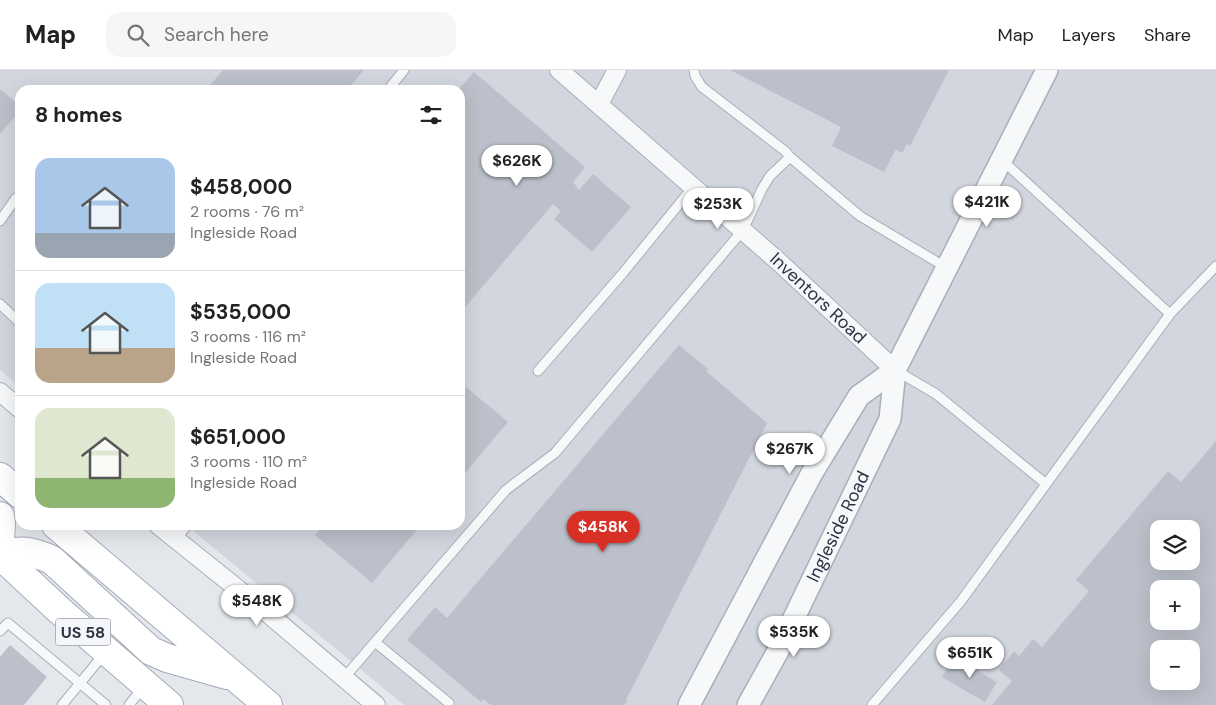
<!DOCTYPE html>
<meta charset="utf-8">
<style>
body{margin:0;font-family:"DM Sans",sans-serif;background:#f6f6f6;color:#222;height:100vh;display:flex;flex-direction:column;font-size:19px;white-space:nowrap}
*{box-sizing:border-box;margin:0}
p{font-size:16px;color:#767676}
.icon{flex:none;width:28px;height:28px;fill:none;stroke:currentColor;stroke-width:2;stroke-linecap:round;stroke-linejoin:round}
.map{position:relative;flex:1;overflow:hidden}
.details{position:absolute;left:15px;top:15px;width:450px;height:445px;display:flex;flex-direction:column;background:#fff;border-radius:15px;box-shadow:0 5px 20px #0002}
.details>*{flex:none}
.fabs{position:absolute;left:1150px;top:450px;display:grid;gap:10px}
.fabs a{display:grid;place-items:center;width:50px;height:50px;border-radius:10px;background:#fff;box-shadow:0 5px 20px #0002;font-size:25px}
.price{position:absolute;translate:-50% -42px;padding:0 11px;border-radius:18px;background:#fff;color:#222;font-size:16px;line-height:32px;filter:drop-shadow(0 1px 2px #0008)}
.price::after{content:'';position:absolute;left:50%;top:30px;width:15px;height:11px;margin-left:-8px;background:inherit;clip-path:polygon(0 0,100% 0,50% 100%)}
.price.current{background:#d93025;color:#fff}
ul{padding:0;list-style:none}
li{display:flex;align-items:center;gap:15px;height:125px;padding:0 20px}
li+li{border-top:1px solid #e0e0e0}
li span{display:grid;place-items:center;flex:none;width:140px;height:100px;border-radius:15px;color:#555}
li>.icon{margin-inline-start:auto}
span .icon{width:60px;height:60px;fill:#fffc;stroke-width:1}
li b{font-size:21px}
h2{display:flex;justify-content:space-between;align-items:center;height:60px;padding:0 20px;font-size:21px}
header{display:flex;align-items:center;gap:30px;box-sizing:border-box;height:70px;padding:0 25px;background:#fff;border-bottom:1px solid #e0e0e0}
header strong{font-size:24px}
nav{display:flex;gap:28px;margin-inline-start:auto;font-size:18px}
.search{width:350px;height:45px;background:#f6f6f6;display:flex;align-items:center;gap:12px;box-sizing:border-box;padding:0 18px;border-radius:15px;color:#767676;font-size:19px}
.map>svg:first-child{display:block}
</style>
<header>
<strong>Map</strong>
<div class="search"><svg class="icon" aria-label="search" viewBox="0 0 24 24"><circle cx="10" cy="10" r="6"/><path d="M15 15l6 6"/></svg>Search here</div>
<nav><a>Map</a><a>Layers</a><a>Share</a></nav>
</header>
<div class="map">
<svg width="1216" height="635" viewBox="0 0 1216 635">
<rect width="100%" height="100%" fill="#e4e7ec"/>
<path fill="#d2d6de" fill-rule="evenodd" d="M 0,0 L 1216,0 L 1216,635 L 404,635 L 186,455 L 460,455 L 460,20 L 20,20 L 20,317 L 0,300 ZM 1159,459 L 1191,459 L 1191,491 L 1159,491 ZM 1159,519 L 1191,519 L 1191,551 L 1159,551 ZM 1159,579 L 1191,579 L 1191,611 L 1159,611 Z"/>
<path fill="#bbc0ca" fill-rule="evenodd" d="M 223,0 L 364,0 L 347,20 L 206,20 Z
M 730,0 L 949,0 L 910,76 L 907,74 L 902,83 L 896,79 L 884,102 L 832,76 L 841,57 Z
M 474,2 L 585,97 L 573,112 L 579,120 L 593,104 L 631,137 L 592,182 L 554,149 L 561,141 L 553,134 L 460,243 L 460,20 L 458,20 Z
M 0,19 L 20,36 L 20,41 L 0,64 Z
M 679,275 L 708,299 L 706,301 L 767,353 L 626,630 L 628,631 L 624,635 L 491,635 L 483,629 L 481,632 L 407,570 L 435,537 L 447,548 Z
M 460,312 L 508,352 L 460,409 Z
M 1216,371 L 1216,635 L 992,635 L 1012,611 L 999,600 L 1014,581 L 1019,586 L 1033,569 L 1042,577 L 1089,521 L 1076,510 L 1168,401 L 1181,412 ZM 1159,459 L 1191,459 L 1191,491 L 1159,491 ZM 1159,519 L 1191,519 L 1191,551 L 1159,551 ZM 1159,579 L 1191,579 L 1191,611 L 1159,611 Z
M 323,455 L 421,455 L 372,513 L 315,465 Z
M 10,575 L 47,607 L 24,635 L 0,635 L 0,587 Z
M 954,587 L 971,597 L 973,594 L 980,598 L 978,601 L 997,612 L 985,632 L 942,607 Z"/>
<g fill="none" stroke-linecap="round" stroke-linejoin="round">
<g stroke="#a9aeb7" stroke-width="11">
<path id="service" d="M 694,0 L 695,6 L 702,17 L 785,81 L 790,87 L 860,146 L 947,198
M 388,20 L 404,0
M 0,151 L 16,128 L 20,127
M 0,234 L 20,253
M 1170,244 L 1216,196
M 895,300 L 936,324 L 1046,414
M 538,301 L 623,203 L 693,117
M 175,469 L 188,455
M 0,561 L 8,553 L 106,635
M 375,572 L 449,633
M 344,608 L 506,420 L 555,383 L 743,160 L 762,119 L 770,106 L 790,87
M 62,635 L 104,584
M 129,635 L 144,616
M 872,635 L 961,531 L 1170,244 L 1002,90"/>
</g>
<g stroke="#a9aeb7" stroke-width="20">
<path id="minor" d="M 559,0 L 779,192 L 895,300
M 599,34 L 617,0
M 0,322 L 20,339
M 158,455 L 259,536 L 376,635"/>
</g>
<g stroke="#a9aeb7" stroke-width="24">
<g id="tertiary">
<path d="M 689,635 L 812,403 L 859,326 L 895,300"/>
<path id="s1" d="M 748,635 L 778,581 L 890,349 L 895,300 L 1047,0"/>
</g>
</g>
<g stroke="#a3abb8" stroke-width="30">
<path id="primary" d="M 0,407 L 20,424
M 0,446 L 1,454 L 0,469
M 56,455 L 268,635
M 0,484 C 23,480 30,480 52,490 L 151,581 L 167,588 L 227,605
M 0,485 L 59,540 L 169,635"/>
</g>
<use href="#service" stroke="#f7f8fa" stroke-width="9"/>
<use href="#minor" stroke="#f7f8fa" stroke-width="18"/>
<use href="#tertiary" stroke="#f7f8fa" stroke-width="21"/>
<use href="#primary" stroke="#fff" stroke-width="28"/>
</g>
<g text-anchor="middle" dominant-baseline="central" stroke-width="4.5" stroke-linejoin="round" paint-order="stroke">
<rect fill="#f4f6f9" stroke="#676e7b" stroke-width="1" x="55.5" y="548.5" width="55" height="27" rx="4"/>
<g font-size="16" font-weight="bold" fill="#2b3445">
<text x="83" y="562">US 58</text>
</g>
<g font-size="18" fill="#2b3445" stroke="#f4f6f9">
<text transform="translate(818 228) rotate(43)">Inventors Road</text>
<text stroke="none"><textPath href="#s1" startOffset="200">Ingleside Road</textPath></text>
</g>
</g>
</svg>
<div class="fabs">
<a><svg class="icon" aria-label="layers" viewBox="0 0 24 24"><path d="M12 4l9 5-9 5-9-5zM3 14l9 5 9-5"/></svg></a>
<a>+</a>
<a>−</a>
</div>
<b class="price" style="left:517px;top:117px">$626K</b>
<b class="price" style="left:987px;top:158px">$421K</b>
<b class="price" style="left:718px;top:160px">$253K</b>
<b class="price" style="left:790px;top:405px">$267K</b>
<b class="price current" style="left:603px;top:483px">$458K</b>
<b class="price" style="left:257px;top:557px">$548K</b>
<b class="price" style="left:794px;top:588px">$535K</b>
<b class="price" style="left:970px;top:609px">$651K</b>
<section class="details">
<h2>8 homes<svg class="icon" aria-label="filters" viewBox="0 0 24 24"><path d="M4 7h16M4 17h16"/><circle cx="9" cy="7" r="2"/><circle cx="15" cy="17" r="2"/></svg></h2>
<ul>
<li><span style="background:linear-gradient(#a9c7e8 75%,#9aa5b1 0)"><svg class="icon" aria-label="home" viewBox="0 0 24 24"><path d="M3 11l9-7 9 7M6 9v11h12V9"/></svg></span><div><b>$458,000</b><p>2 rooms · 76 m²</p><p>Ingleside Road</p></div></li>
<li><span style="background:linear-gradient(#bfe0f5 65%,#b9a48a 0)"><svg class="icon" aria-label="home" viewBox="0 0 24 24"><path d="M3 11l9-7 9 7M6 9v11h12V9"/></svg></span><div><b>$535,000</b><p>3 rooms · 116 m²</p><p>Ingleside Road</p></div></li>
<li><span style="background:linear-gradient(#dfe7d0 70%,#8fb573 0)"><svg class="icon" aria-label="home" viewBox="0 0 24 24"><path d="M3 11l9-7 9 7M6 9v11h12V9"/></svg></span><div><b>$651,000</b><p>3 rooms · 110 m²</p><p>Ingleside Road</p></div></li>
</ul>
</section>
</div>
